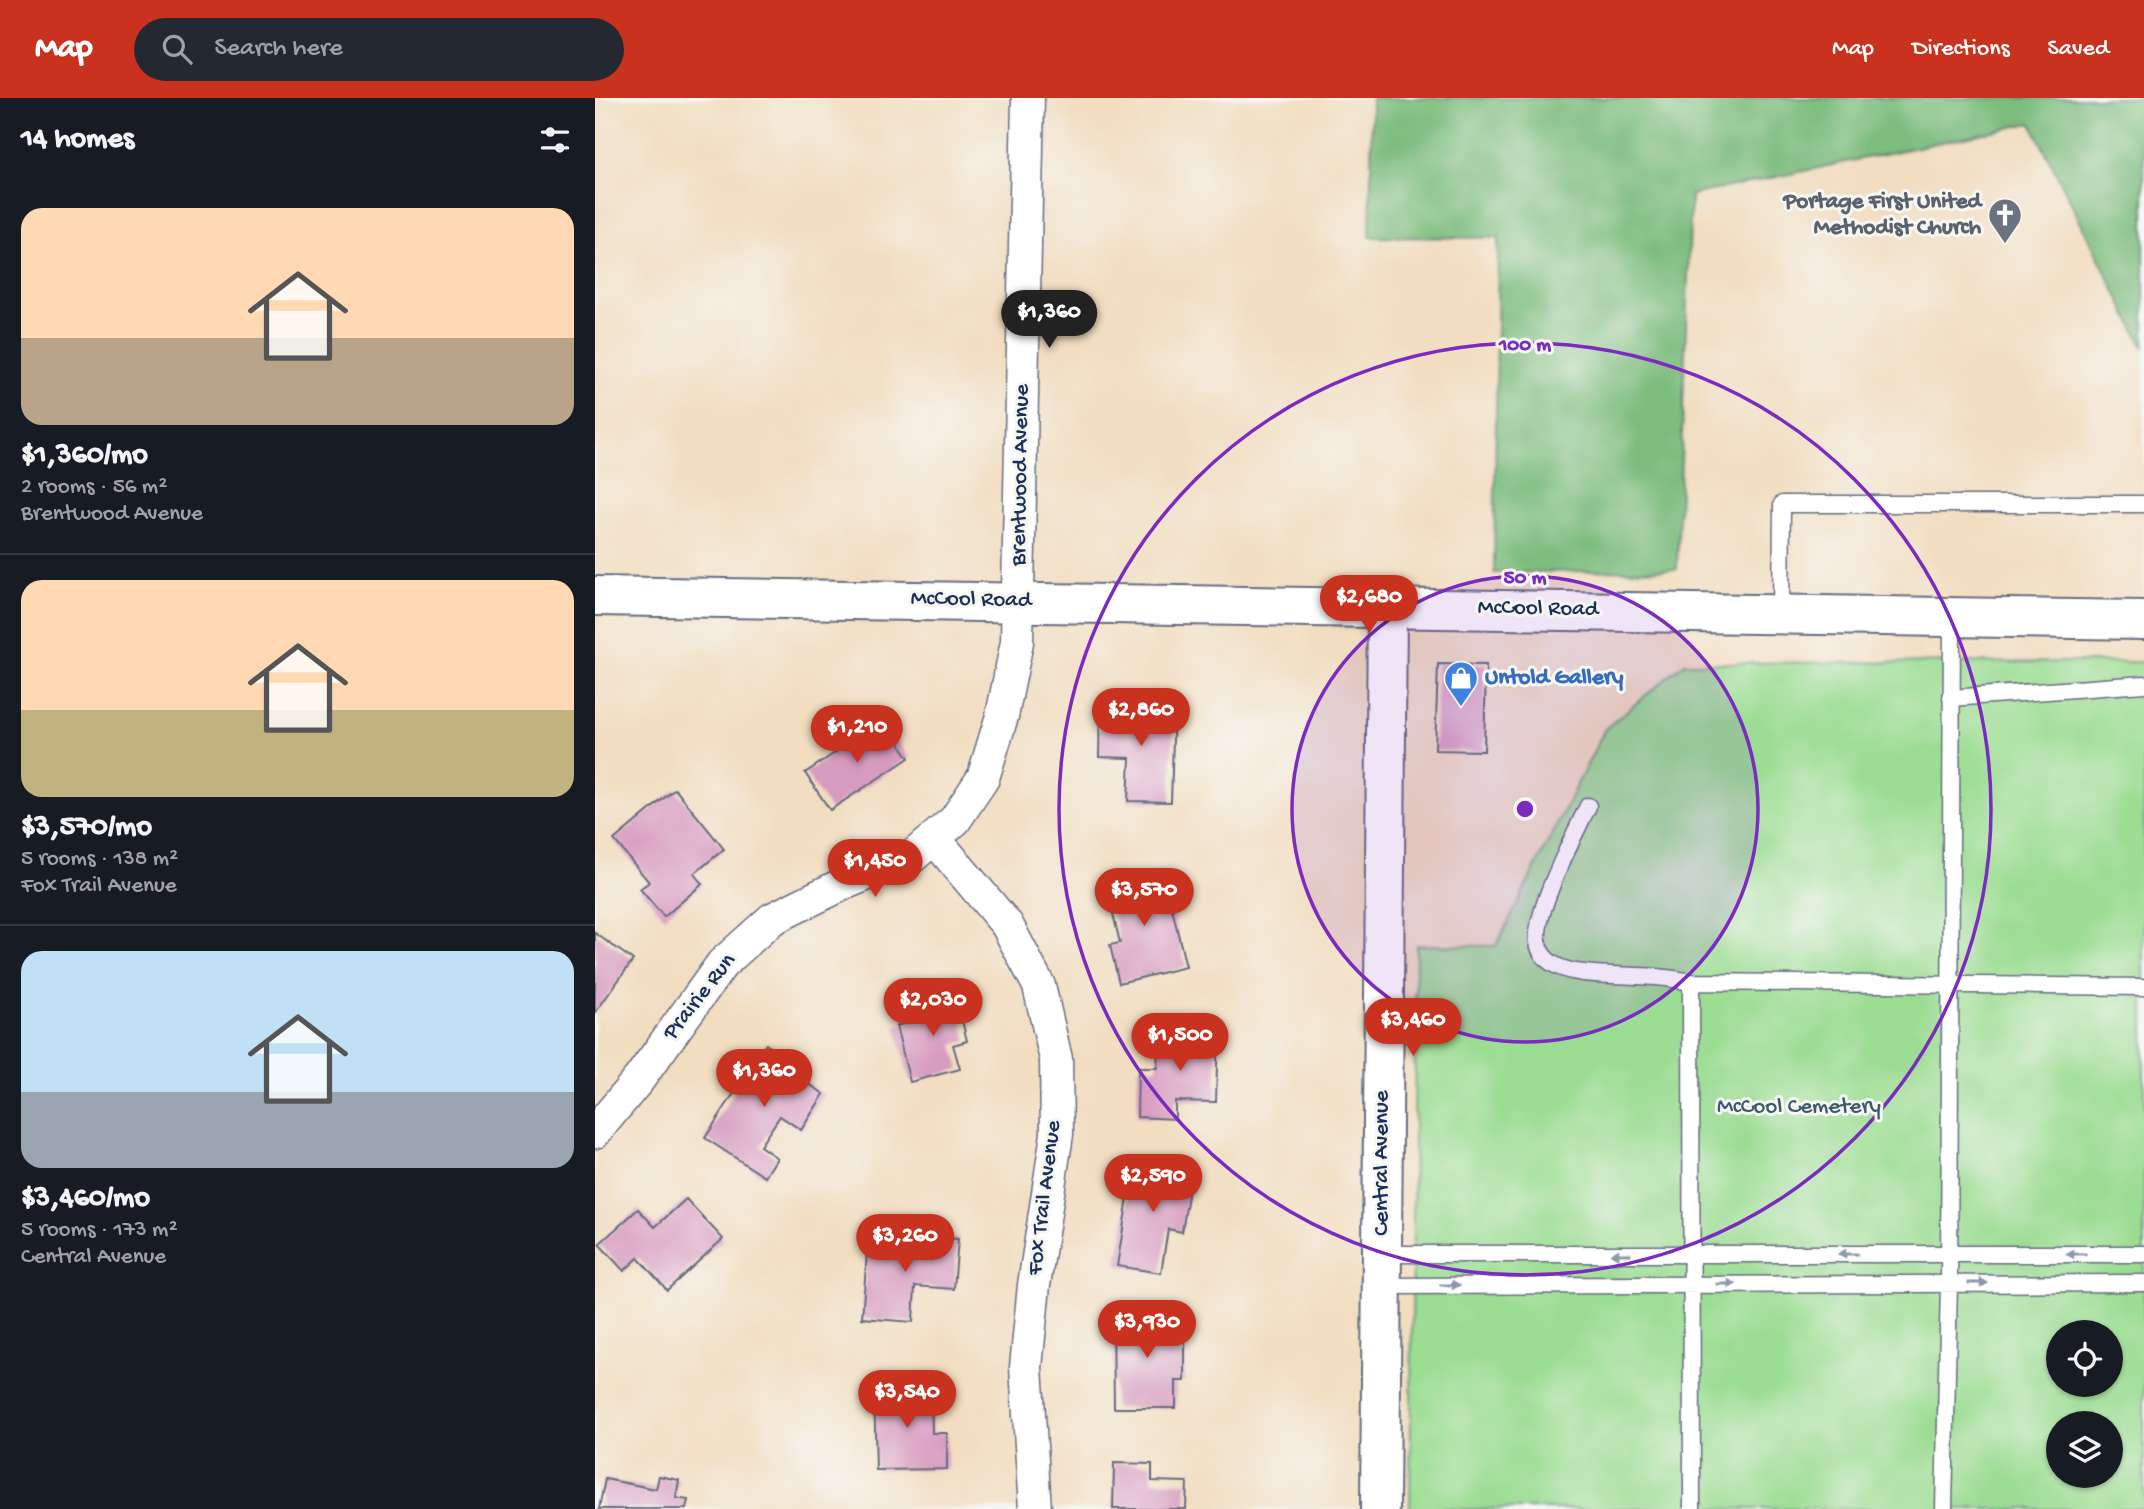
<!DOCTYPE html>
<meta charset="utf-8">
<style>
body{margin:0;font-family:"Gochi Hand",sans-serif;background:#242831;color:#f1f3f6;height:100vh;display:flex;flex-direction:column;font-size:26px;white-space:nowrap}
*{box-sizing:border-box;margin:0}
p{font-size:23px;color:#9ea1a6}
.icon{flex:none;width:38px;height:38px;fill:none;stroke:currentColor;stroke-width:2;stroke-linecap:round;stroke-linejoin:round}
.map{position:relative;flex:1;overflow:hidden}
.drawer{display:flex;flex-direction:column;background:#171b24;width:595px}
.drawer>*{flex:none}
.buttons{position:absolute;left:1451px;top:1222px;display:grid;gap:14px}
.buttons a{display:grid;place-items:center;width:77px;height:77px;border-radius:50%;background:#171b24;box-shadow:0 2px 5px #0004;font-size:35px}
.price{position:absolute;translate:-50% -60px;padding:0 16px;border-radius:24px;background:#c8321e;color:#fff;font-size:23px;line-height:46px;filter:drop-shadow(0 2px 4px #0008)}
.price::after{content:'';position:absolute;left:50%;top:42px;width:21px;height:16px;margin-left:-10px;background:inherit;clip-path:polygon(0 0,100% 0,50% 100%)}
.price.on{background:#222;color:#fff}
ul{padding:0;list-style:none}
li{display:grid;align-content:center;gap:14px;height:371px;padding:0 21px}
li+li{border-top:2px solid #363941}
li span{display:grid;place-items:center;height:217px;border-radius:21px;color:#555}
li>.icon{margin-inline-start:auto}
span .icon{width:126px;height:126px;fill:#fffc;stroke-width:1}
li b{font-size:30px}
h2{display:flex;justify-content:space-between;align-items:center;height:84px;padding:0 21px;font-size:30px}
header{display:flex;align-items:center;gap:42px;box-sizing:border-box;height:98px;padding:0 35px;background:#c8321e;color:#fff}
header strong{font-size:33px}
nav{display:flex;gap:38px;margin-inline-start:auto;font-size:24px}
.search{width:490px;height:63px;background:#242831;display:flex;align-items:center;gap:18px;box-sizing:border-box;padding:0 24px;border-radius:38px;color:#9ea1a6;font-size:26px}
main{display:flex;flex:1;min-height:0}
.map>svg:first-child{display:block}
</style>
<header>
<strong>Map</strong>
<div class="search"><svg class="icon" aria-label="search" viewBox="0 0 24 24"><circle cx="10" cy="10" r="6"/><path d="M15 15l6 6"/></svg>Search here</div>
<nav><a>Map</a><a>Directions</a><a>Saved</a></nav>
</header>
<main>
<section class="drawer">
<h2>14 homes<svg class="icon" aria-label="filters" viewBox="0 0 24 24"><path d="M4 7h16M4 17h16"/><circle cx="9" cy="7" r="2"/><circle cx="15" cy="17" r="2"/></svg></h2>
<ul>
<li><span style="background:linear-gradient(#ffd9b3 60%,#b9a48a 0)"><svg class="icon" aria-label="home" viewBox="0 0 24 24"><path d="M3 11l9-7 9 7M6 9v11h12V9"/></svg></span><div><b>$1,360/mo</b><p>2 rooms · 56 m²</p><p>Brentwood Avenue</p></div></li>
<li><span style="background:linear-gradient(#ffd9b3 60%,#c2b280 0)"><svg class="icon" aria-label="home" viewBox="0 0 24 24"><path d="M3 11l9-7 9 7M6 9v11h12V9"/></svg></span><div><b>$3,570/mo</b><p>5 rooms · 138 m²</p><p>Fox Trail Avenue</p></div></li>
<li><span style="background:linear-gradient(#bfe0f5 65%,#9aa5b1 0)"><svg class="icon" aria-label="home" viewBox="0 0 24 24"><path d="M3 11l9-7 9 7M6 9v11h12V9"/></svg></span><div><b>$3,460/mo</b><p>5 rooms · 173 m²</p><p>Central Avenue</p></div></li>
</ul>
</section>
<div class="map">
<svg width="1549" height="1411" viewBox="0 0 1549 1411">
<rect width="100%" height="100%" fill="#f6f6f2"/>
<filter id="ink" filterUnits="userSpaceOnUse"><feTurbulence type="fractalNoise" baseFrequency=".0143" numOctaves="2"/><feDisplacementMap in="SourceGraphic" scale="14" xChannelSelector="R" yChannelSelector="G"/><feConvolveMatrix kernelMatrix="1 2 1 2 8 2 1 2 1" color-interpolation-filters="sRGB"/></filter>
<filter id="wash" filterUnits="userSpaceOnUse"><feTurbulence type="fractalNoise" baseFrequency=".00686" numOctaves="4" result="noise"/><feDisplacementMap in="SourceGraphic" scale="28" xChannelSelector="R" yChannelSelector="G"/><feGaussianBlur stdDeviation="1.57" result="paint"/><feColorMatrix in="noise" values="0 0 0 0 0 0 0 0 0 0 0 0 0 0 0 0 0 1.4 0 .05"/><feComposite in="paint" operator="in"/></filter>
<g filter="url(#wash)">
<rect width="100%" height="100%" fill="#f2ddc0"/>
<path fill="#9bdd93" stroke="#5b8678" stroke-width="2" fill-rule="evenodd" d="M 1549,564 L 1549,1411 L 815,1411 L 821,847 L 901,848 L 1010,631 L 1090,565 ZM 1463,1234 L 1516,1234 L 1516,1286 L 1463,1286 ZM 1463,1325 L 1516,1325 L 1516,1377 L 1463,1377 Z"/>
<path fill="#7cbc7d" stroke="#4c766e" stroke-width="2" d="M 777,0 L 1549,0 L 1549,250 L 1436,25 L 1096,97 L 1082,471 L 899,475 L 903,140 L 775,139 Z"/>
<g id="blocks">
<path fill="#d89bc0" d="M 843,566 L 891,567 L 889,653 L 840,652 Z
M 505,607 L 579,609 L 576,704 L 533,703 L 535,660 L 504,659 Z
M 289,622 L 314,660 L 235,712 L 210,675 Z
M 80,691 L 129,751 L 99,776 L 107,786 L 69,819 L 45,791 L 54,784 L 19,742 Z
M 568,773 L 591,869 L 524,885 L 515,847 L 525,845 L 511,786 Z
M 0,835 L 38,862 L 0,915 Z
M 360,893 L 372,943 L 358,947 L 365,971 L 315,984 L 301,928 L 330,920 L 325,902 Z
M 575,927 L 623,929 L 621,1004 L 580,1003 L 580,1021 L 542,1019 L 543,970 L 562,970 L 563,951 L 574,952 Z
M 171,946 L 210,972 L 205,980 L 229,996 L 206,1032 L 185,1018 L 165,1048 L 182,1060 L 170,1079 L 110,1040 Z
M 539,1062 L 597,1072 L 587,1134 L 573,1131 L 566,1175 L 522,1168 Z
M 91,1101 L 128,1141 L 72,1192 L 43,1160 L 29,1173 L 4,1146 L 43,1111 L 60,1129 Z
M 322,1138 L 363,1141 L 359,1191 L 320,1188 L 318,1224 L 267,1220 L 273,1141 L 322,1144 Z
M 580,1214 L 579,1231 L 590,1230 L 590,1283 L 581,1283 L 581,1310 L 519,1310 L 518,1215 Z
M 336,1287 L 337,1335 L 352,1335 L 352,1371 L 281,1372 L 279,1288 Z
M 519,1365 L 557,1366 L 557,1383 L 592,1384 L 591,1411 L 518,1411 Z
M 64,1378 L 84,1382 L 81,1400 L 93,1402 L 91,1411 L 4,1411 L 10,1381 L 61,1391 Z"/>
</g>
</g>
<g filter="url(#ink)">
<use href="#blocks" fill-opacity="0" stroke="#666c80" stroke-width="2"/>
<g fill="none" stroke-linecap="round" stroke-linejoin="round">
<g stroke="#666c80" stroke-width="19">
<path id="service" d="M 1186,517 L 1187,406 L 1549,406
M 1356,600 L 1549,586
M 993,708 C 979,738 939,814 943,844 C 946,866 970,873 989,875 C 1025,879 1061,876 1096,884 L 1549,889
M 1096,884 L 1097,1411
M 787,1156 L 1549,1156
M 787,1188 L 1549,1185
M 1349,1411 L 1354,1185 L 1357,521"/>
</g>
<g stroke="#666c80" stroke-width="35">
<path id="minor" d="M 339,740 L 412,827 L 444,888 L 461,961 L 462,1036 L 439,1187 L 431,1269 L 440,1411
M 0,1034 L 44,981 L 127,866 L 177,821 L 248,786 L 318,758 L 360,722 L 388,680 L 407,618 L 422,544 L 433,0"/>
</g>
<g stroke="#666c80" stroke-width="42">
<path id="tertiary" d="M 0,498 L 1549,522
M 785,1411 L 792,508"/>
</g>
<use href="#service" stroke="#fff" stroke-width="16"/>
<use href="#minor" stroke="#fff" stroke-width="32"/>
<use href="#tertiary" stroke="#fff" stroke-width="38"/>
</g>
<defs><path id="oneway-solid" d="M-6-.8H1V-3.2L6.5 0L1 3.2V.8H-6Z" transform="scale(1.75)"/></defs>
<g fill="#8d97ae">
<use href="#oneway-solid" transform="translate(1026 1156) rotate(180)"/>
<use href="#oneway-solid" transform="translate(1253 1156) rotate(180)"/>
<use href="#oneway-solid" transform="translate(1481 1156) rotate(-180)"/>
<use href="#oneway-solid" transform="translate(1383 1185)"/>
<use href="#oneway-solid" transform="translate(1131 1186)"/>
<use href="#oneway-solid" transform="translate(855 1187)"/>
</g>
</g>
<circle cx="930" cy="711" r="233" fill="#7b2cbf" fill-opacity=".12"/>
<g fill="none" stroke="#7b2cbf" stroke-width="3.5">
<circle cx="930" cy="711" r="233"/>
<circle cx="930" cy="711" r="466"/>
</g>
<defs>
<g id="church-pin" transform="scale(1.75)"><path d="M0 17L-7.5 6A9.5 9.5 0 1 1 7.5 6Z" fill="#6b7280" stroke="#f6f6f2"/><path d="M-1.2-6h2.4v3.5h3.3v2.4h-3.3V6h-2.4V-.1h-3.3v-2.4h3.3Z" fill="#fff"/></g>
<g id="shop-pin" transform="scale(1.75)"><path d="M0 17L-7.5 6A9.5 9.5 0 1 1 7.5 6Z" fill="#3f7fe0" stroke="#f6f6f2"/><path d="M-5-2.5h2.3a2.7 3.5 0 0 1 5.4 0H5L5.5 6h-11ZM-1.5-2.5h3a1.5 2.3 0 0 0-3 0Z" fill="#fff"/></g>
</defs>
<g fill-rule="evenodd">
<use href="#church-pin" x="1410" y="117"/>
<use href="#shop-pin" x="866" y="580"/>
</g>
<g text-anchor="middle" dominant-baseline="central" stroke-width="6" stroke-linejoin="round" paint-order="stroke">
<g font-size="23" font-weight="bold" fill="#5b616d" stroke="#f6f6f2" text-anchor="end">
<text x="1386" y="104">Portage First United<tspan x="1386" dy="26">Methodist Church</tspan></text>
</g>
<g font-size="23" fill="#1b2f5e" stroke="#f6f6f2">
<text transform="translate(426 377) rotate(-89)">Brentwood Avenue</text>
<text transform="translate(376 502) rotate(1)">McCool Road</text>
<text transform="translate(943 511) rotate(1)">McCool Road</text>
<text transform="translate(105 899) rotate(-52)">Prairie Run</text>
<text transform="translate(787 1065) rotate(-90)">Central Avenue</text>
<text transform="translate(450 1100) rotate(-83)">Fox Trail Avenue</text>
</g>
<g font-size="23" font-weight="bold" fill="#366cbe" stroke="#f6f6f2" text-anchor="start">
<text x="890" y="580">Untold Gallery</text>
</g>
<g font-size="23" fill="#3b5a6b" stroke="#f6f6f2">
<text x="1204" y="1009">McCool Cemetery</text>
</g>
</g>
<circle cx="930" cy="711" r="10" fill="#7b2cbf" stroke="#f6f6f2" stroke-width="3.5"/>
<g font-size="21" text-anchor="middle" font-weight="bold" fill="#7b2cbf" stroke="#f6f6f2" stroke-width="6" stroke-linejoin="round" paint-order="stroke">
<text x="930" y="252">100 m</text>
<text x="930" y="485">50 m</text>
</g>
</svg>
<div class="buttons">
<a><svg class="icon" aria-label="locate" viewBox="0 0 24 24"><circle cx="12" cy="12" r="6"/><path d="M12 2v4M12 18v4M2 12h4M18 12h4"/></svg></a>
<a><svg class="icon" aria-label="layers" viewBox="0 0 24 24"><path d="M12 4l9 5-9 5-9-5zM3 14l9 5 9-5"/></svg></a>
</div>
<b class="price on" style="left:454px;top:252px">$1,360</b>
<b class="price" style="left:774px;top:537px">$2,680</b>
<b class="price" style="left:546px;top:650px">$2,860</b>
<b class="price" style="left:262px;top:667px">$1,210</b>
<b class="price" style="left:280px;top:801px">$1,450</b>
<b class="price" style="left:549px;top:830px">$3,570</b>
<b class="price" style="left:338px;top:940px">$2,030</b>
<b class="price" style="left:818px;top:960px">$3,460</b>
<b class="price" style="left:585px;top:975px">$1,500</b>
<b class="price" style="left:169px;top:1011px">$1,360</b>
<b class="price" style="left:558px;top:1116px">$2,590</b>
<b class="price" style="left:310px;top:1176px">$3,260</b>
<b class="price" style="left:552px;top:1262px">$3,930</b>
<b class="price" style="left:312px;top:1332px">$3,540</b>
</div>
</main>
